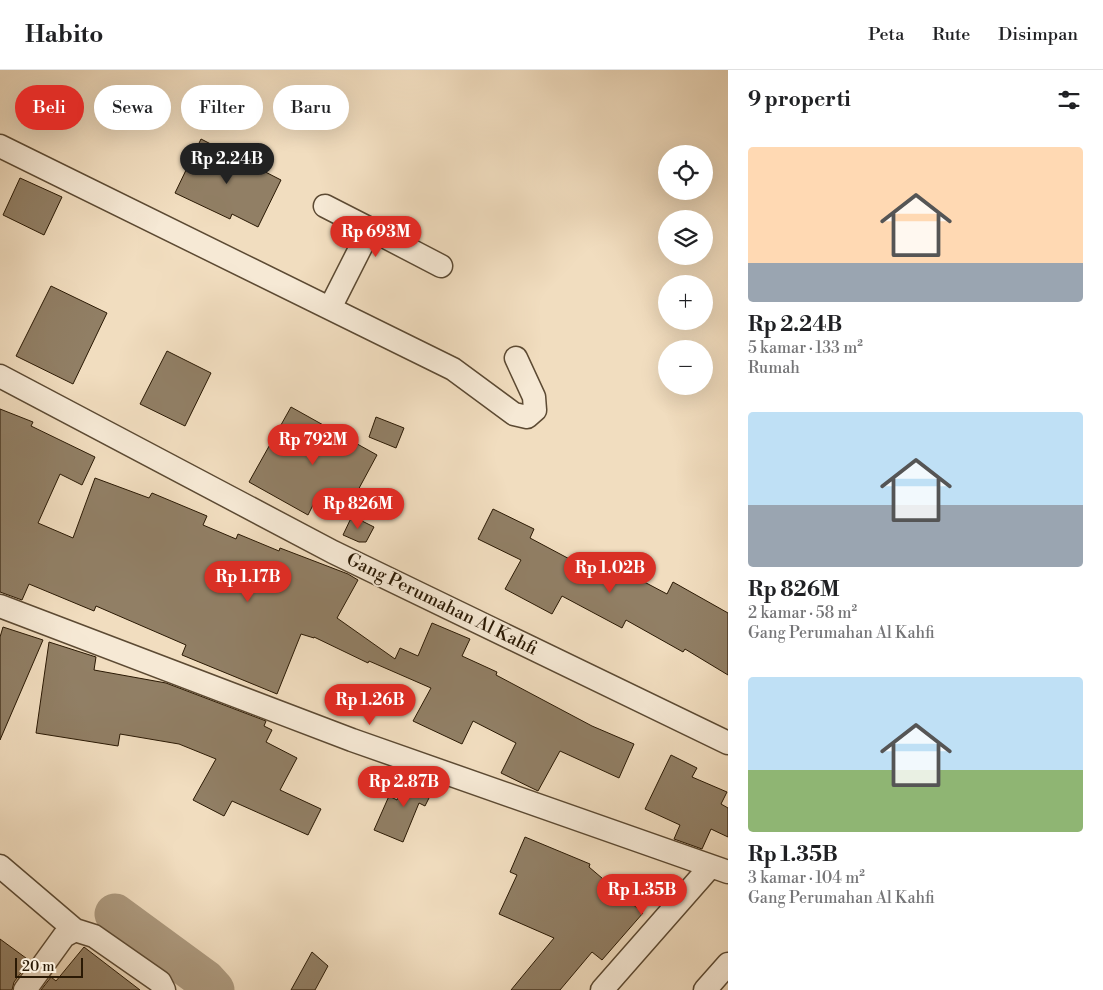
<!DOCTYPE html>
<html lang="id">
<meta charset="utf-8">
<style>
body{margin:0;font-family:"Libre Bodoni",serif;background:#f2f2f2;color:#202124;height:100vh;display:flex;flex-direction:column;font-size:19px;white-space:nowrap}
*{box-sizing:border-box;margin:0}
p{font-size:16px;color:#757577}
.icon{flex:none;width:28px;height:28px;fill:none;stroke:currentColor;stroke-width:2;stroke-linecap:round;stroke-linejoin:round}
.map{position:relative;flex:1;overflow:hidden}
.details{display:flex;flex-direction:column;background:#fff;width:375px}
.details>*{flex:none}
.banner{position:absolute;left:15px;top:15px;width:475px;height:45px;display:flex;gap:10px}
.buttons{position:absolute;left:658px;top:75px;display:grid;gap:10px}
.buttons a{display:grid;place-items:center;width:55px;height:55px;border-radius:50%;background:#fff;box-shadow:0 5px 20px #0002;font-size:25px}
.scale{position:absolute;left:15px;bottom:12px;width:68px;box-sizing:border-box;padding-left:5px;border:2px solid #2a1904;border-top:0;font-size:14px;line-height:18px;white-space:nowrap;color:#2a1904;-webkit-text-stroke:4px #f6e9d5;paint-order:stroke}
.price{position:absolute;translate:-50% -42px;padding:0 11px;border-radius:18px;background:#d93025;color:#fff;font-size:16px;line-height:32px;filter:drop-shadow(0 1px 2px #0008)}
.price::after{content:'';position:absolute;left:50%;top:30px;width:15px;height:11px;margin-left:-8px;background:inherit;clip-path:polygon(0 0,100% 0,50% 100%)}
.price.active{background:#222;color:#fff}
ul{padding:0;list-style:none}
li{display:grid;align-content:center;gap:10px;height:265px;padding:0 20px}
li span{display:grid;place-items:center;height:155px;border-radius:5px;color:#555}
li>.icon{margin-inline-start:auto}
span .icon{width:90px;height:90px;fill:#fffc;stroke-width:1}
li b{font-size:21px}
h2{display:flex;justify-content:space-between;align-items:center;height:60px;padding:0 20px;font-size:21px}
.tag{padding:0 18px;border-radius:22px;background:#fff;box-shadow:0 5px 20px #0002;font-size:18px;line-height:45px}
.tag.active{background:#d93025;color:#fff}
header{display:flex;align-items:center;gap:30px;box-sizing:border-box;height:70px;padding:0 25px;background:#fff;border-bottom:1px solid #e0e0e0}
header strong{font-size:24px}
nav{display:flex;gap:28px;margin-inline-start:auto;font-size:18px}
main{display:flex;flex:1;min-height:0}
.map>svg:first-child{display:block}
</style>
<header>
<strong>Habito</strong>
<nav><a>Peta</a><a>Rute</a><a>Disimpan</a></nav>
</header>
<main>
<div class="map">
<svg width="728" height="920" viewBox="0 0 728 920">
<rect width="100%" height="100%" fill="#f1ddbf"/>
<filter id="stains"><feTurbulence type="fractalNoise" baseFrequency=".004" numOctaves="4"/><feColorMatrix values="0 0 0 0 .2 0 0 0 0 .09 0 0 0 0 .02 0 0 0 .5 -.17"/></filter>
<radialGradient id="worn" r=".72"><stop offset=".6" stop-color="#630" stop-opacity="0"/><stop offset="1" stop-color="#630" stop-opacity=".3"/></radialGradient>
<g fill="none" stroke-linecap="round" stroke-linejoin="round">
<path stroke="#ad9a7f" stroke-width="41" d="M 115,844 L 205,910 L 214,920"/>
</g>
<path fill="#917f65" stroke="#2a1904" d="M 201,69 L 281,110 L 258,157 L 232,144 L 230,149 L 175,123 Z
M 20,108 L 62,127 L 44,165 L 3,145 Z
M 51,216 L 107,243 L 73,314 L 16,286 Z
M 167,281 L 211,303 L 185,356 L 140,334 Z
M 291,337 L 377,385 L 343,448 L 314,433 L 308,445 L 249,412 Z
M 0,339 L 33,352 L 31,356 L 95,387 L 82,415 L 60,404 L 38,453 L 73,468 L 95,408 L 149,428 L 152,423 L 207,446 L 203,455 L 236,469 L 238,464 L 279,481 L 280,478 L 348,504 L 358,510 L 337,548 L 395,589 L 400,578 L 418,586 L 432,553 L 470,569 L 462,586 L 497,602 L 496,605 L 592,656 L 634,674 L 619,708 L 560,681 L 538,721 L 501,703 L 516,673 L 473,651 L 462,674 L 413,651 L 431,618 L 369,591 L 368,593 L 314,567 L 314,568 L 301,564 L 277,624 L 182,585 L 186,575 L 96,536 L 94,541 L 29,514 L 22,530 L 0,522 Z
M 376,347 L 404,358 L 396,378 L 369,367 Z
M 493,439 L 534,459 L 530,468 L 607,509 L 614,496 L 667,524 L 673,512 L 728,543 L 728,605 L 685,579 L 683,582 L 626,550 L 622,558 L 562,526 L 552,544 L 505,519 L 521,490 L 478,469 Z
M 352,446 L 374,457 L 366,472 L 359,472 L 343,465 Z
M 3,557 L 43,570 L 0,670 L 0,567 Z
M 49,572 L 96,587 L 94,600 L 166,613 L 266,651 L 264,656 L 272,660 L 266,672 L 297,688 L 280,720 L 321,739 L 308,765 L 232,731 L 224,746 L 193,730 L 216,689 L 179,674 L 120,664 L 118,676 L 36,663 Z
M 671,685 L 697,698 L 692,707 L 727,722 L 721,734 L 728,738 L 728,767 L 711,759 L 702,779 L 674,769 L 680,755 L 645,739 Z
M 410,704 L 435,716 L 425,736 L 419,733 L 403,772 L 374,760 L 389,726 L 397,730 Z
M 525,767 L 590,794 L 589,797 L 643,843 L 602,890 L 592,882 L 560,920 L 511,920 L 554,868 L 499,844 L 517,805 L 510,802 Z
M 0,869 L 30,891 L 14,912 L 12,920 L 0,920 Z
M 84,877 L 140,920 L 41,920 L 51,907 L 56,911 Z
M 312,882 L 328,896 L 315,920 L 291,920 Z"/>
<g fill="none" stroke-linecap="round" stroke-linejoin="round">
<g stroke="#5c4a33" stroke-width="25">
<path id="minor" d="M 0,76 L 453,299 L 514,344 L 527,347 L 535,340 L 534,327 L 516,288
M 325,136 L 370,159
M 330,238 L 370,159 L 441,196
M 0,306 L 333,482 L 728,673
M 0,536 L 352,670 L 728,802
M 0,796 L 75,860
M 25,920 L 64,866 L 75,860 L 94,866 L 160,912 L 164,920
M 602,920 L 710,797
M 705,920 L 728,894"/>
</g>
<use href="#minor" stroke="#f6e9d5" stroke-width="22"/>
</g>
<g text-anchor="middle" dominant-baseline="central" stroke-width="4" stroke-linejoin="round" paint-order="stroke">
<g font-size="18" fill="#2a1904" stroke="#f6e9d5">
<text transform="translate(442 534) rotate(26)">Gang Perumahan Al Kahfi</text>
</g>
</g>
<rect width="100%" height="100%" filter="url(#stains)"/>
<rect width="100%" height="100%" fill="url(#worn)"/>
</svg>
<div class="buttons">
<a><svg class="icon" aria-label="locate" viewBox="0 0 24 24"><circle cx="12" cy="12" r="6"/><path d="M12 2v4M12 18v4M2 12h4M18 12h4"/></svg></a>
<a><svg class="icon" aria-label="layers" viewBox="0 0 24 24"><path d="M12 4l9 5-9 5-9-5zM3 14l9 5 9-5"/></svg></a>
<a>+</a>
<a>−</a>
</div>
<div class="scale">20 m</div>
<b class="price active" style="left:227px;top:115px">Rp 2.24B</b>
<b class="price" style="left:376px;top:188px">Rp 693M</b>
<b class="price" style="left:313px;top:396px">Rp 792M</b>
<b class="price" style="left:358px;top:460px">Rp 826M</b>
<b class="price" style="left:610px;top:524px">Rp 1.02B</b>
<b class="price" style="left:248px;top:533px">Rp 1.17B</b>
<b class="price" style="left:370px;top:656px">Rp 1.26B</b>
<b class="price" style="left:404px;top:738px">Rp 2.87B</b>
<b class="price" style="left:642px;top:846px">Rp 1.35B</b>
<div class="banner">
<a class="tag active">Beli</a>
<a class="tag">Sewa</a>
<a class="tag">Filter</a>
<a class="tag">Baru</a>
</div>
</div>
<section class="details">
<h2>9 properti<svg class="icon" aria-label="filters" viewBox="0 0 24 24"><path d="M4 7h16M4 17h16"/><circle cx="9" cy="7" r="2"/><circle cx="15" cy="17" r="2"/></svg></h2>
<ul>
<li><span style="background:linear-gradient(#ffd9b3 75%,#9aa5b1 0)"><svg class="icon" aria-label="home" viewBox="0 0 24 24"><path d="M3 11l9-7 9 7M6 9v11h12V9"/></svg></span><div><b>Rp 2.24B</b><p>5 kamar · 133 m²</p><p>Rumah</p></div></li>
<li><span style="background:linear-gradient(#bfe0f5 60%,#9aa5b1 0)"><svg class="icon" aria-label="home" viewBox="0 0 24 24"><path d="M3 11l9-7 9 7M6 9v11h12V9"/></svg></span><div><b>Rp 826M</b><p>2 kamar · 58 m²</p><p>Gang Perumahan Al Kahfi</p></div></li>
<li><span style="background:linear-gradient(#bfe0f5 60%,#8fb573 0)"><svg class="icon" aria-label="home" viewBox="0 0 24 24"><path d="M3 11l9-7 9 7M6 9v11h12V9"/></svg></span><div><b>Rp 1.35B</b><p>3 kamar · 104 m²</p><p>Gang Perumahan Al Kahfi</p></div></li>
</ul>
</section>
</main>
